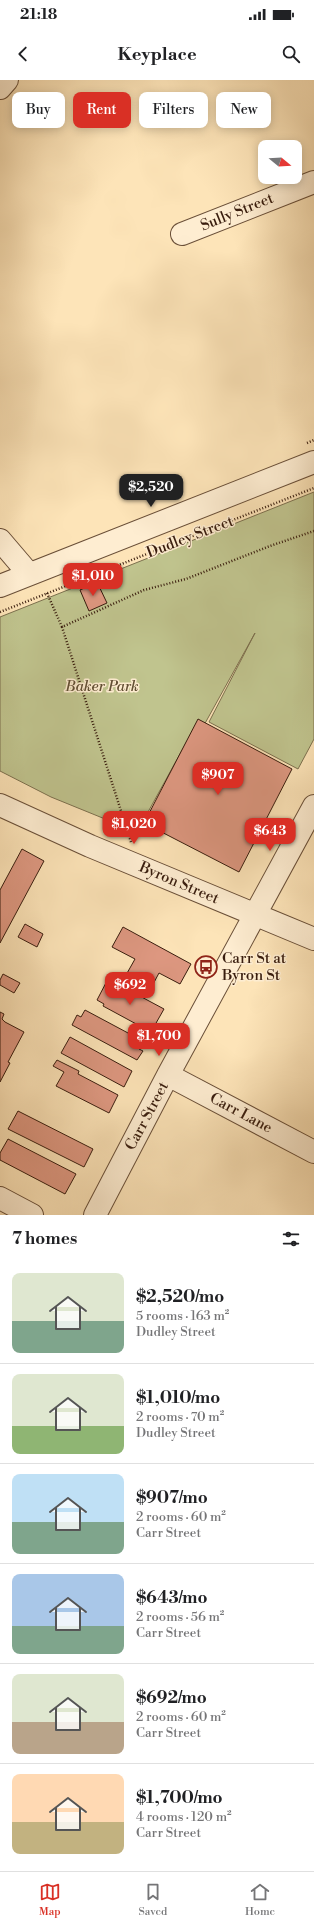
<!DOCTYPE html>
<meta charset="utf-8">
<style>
body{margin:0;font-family:"Libre Bodoni",serif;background:#f2f2f2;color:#202124;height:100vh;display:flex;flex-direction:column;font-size:15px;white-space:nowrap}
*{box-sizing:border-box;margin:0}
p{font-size:13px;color:#757577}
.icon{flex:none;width:22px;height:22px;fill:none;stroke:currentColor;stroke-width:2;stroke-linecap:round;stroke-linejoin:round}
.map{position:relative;height:1135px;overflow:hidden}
.side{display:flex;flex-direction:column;background:#fff;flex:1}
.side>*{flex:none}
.guide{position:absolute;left:12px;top:12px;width:290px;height:36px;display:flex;gap:8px}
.needle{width:26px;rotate:108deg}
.fabs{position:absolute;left:258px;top:60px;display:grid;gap:8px}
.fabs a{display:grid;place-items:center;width:44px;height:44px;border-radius:8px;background:#fff;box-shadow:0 2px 10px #0003;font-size:20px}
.price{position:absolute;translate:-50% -34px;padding:0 9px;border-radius:8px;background:#d93025;color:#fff;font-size:13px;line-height:26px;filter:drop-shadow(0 1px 2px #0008)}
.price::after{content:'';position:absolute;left:50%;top:24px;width:12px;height:9px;margin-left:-6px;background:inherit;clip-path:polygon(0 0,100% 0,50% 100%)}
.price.selected{background:#222;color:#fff}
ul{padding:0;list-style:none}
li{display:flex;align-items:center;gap:12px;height:100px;padding:0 12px}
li+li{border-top:1px solid #e0e0e0}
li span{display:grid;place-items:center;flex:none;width:112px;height:80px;border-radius:8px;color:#555}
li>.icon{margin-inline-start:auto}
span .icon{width:48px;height:48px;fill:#fffc;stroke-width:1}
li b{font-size:17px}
h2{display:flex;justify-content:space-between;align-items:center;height:48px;padding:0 12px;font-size:17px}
.chip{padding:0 14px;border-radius:8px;background:#fff;box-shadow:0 2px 10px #0003;font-size:14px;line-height:36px}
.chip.selected{background:#d93025;color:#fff}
.status{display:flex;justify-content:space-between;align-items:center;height:28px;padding:0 20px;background:#fff;direction:ltr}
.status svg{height:11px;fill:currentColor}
header{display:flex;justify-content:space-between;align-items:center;height:52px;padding:0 12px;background:#fff;font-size:18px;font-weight:700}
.tabs{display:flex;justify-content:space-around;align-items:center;height:56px;border-top:1px solid #e0e0e0;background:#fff;font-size:11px;color:#757577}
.tabs a{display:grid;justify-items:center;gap:2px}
.tabs .selected{color:#d93025}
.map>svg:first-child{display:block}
</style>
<div class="status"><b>21:18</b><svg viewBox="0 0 49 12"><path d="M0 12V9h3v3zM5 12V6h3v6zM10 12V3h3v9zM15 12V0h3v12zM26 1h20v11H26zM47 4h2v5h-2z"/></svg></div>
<header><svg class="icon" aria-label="back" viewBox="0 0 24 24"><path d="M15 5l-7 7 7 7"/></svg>Keyplace<svg class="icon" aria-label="search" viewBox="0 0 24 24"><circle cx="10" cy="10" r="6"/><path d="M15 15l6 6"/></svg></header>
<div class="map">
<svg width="314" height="1135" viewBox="0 0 314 1135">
<rect width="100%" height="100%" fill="#fde4b8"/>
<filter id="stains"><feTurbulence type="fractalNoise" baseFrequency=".005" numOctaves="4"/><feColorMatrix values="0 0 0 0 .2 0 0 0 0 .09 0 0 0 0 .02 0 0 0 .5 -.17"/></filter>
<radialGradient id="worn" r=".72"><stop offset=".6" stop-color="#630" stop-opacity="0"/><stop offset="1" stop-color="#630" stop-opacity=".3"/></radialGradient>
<path fill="#c0c48e" stroke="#7c704e" d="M 314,412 L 314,659 L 298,689 L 209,642 L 255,553 L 198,656 L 191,654 L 137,752 L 51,717 L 0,691 L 0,537 Z"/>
<path fill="#dd9780" stroke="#391d0e" d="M 97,502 L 107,523 L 89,531 L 80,510 Z
M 198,639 L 292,689 L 239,792 L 144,743 Z
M 22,769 L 44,781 L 0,863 L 0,810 Z
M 25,844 L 43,854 L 37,867 L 18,857 Z
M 123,847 L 191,884 L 180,904 L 159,893 L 151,908 L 126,895 L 135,879 L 112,867 Z
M 3,894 L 20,903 L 14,913 L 0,905 L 0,900 Z
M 108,899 L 164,929 L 151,952 L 103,926 L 104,924 L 97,920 Z
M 85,930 L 143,961 L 139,969 L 143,971 L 137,980 L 72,945 L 77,935 L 81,937 Z
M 0,932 L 4,934 L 2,939 L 5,942 L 24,952 L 8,982 L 10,983 L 0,1002 Z
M 70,957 L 132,991 L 124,1007 L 61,973 Z
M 57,980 L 79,991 L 78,994 L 118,1015 L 109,1033 L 56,1006 L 64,992 L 53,986 Z
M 18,1031 L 93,1069 L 84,1087 L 8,1049 Z
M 8,1059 L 76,1094 L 65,1114 L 0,1080 L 0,1073 Z"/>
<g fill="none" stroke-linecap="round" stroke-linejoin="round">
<g stroke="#6a4f38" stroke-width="24">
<path id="minor" d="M 0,8 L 7,0
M 182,154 L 314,102
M 0,460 L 29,494
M 0,506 L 314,382
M 0,725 L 90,766 L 314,859
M 168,995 L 314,1072
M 0,1118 L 32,1135
M 95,1135 L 168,995 L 314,726"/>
</g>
<path stroke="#391d0e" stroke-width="2.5" stroke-dasharray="1 2" stroke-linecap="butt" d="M 307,363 L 314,360
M 47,513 L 62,547
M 0,532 L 314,408
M 131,762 L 62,547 L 144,510 L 186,499 L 270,466 L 314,451"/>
<use href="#minor" stroke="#feedd1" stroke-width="22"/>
</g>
<defs>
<g id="bus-ring" transform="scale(1.15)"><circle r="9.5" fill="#feedd1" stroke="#8f2418" stroke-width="1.5"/><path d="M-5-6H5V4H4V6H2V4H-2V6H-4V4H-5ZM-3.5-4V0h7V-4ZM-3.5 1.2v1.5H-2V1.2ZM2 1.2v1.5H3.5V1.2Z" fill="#8f2418"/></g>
</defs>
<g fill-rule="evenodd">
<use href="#bus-ring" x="206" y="887"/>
</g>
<g text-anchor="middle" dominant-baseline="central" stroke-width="3" stroke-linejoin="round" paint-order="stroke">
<g font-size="15" fill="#391d0e" stroke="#feedd1">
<text transform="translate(237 132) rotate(-22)">Sully Street</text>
<text transform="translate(190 457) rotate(-21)">Dudley Street</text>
<text transform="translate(179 803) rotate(23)">Byron Street</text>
<text transform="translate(241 1033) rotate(28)">Carr Lane</text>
<text transform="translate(147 1036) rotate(-62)">Carr Street</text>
</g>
<g font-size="15" font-style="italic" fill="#624f34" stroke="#feedd1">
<text x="102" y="606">Baker Park</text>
</g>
<g font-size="15" fill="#391d0e" stroke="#feedd1" text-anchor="start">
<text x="222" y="878">Carr St at<tspan x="222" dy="17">Byron St</tspan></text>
</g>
</g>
<rect width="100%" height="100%" filter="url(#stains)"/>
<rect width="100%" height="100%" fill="url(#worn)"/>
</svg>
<div class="fabs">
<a><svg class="needle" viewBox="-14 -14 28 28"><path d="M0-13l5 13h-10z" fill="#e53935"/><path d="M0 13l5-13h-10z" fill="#757577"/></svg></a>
</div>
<b class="price selected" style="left:151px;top:428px">$2,520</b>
<b class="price" style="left:93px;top:517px">$1,010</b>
<b class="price" style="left:218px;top:716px">$907</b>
<b class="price" style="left:134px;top:765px">$1,020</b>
<b class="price" style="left:270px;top:772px">$643</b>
<b class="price" style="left:130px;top:926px">$692</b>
<b class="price" style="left:159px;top:977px">$1,700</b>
<div class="guide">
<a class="chip">Buy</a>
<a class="chip selected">Rent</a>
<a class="chip">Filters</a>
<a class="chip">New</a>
</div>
</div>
<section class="side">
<h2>7 homes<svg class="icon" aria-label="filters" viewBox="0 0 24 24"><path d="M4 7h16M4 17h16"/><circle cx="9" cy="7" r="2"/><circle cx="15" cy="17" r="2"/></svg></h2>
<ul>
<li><span style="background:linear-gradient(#dfe7d0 60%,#7fa58c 0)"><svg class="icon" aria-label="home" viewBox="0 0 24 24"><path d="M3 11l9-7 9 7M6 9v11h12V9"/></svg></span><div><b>$2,520/mo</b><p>5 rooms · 163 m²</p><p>Dudley Street</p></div></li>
<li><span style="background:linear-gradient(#dfe7d0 65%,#8fb573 0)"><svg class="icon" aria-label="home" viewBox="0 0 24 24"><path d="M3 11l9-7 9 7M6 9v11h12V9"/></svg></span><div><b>$1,010/mo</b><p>2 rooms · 70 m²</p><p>Dudley Street</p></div></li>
<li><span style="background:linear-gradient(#bfe0f5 60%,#7fa58c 0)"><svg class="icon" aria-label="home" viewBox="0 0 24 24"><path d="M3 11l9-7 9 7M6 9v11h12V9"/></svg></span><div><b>$907/mo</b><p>2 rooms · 60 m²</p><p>Carr Street</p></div></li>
<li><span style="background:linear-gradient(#a9c7e8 65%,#7fa58c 0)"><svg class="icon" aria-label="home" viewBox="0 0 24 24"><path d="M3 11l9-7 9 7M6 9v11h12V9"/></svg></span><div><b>$643/mo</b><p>2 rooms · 56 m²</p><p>Carr Street</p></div></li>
<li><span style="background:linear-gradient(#dfe7d0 60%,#b9a48a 0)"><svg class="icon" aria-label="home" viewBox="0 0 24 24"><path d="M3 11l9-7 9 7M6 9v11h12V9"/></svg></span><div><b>$692/mo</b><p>2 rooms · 60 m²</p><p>Carr Street</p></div></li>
<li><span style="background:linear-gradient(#ffd9b3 60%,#c2b280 0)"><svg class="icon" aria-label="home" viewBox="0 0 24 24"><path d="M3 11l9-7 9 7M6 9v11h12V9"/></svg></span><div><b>$1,700/mo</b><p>4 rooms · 120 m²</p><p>Carr Street</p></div></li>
</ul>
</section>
<nav class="tabs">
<a class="selected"><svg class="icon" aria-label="map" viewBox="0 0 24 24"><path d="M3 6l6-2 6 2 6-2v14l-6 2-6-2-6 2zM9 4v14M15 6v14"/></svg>Map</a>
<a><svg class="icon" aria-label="saved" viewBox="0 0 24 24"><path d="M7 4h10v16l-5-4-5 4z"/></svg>Saved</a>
<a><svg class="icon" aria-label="home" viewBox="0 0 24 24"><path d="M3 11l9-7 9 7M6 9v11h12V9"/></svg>Home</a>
</nav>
